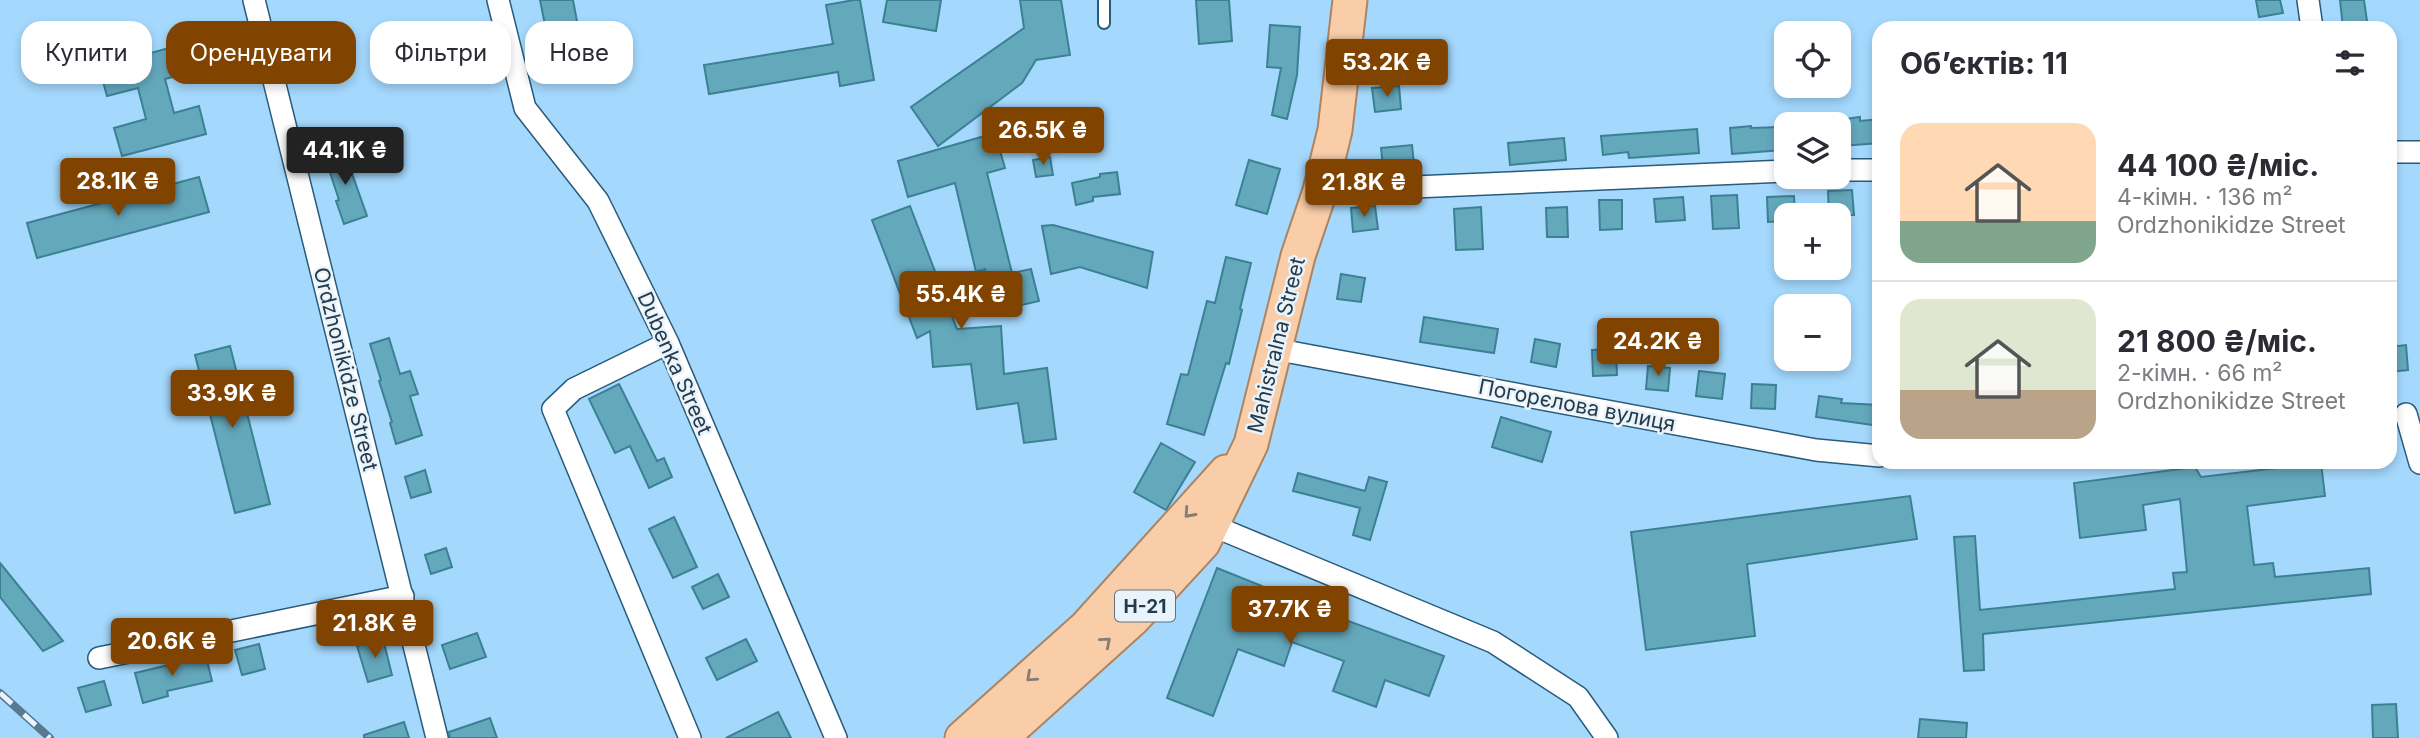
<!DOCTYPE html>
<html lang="uk">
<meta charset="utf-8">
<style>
body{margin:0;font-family:Inter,sans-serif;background:#f7f7f7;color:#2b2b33;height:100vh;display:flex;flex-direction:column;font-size:26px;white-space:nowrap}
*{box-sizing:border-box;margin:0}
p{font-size:23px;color:#7c7c81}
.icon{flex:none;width:38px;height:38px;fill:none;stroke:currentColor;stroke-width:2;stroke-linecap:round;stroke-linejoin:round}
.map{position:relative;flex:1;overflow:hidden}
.panel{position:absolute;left:1872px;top:21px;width:525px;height:448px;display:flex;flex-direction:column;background:#fff;border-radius:21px;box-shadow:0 4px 10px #0003}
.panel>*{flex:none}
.top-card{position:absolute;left:21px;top:21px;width:665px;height:63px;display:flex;gap:14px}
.buttons{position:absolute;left:1774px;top:21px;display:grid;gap:14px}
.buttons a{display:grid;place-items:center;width:77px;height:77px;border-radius:14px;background:#fff;box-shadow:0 4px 10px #0003;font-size:35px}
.price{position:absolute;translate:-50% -60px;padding:0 16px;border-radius:7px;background:#804400;color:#fff;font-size:23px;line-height:46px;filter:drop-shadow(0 2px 4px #0008)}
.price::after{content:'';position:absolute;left:50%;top:42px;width:21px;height:16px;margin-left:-10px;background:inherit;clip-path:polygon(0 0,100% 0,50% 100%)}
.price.on{background:#222;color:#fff}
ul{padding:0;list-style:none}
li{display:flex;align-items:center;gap:21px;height:175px;padding:0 28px}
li+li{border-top:2px solid #e1e1e2}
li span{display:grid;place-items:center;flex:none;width:196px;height:140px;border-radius:21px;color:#555}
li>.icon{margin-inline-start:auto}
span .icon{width:84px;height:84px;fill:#fffc;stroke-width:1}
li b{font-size:30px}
h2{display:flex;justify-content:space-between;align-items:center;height:84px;padding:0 28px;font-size:30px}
.tag{padding:0 24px;border-radius:21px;background:#fff;box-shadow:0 4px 10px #0003;font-size:24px;line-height:63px}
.tag.on{background:#804400;color:#fff}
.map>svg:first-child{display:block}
</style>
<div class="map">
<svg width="2420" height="738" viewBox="0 0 2420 738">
<rect width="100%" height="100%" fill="#a4d8fd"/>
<path fill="#64a8bc" stroke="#3c8094" stroke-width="2" d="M 540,0 L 573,0 L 585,64 L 554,70 Z
M 854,0 L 860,0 L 874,80 L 840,86 L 838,72 L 709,94 L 704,65 L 833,44 L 826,5 Z
M 887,0 L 941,0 L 936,31 L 883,22 Z
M 1020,0 L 1061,0 L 1070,55 L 1036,60 L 1022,83 L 938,146 L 911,107 L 1024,28 Z
M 1196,0 L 1229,0 L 1232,41 L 1199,44 Z
M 2256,0 L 2280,0 L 2283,13 L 2259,17 Z
M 2340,0 L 2364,0 L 2368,28 L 2343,28 Z
M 1270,25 L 1300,27 L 1297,75 L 1287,119 L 1272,115 L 1281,68 L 1267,67 Z
M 184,44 L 192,72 L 165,79 L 174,113 L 199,106 L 206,134 L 122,156 L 114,128 L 146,119 L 138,88 L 107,96 L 99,67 Z
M 1399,86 L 1401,109 L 1375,112 L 1372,88 Z
M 1860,117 L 1860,121 L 1880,119 L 1880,143 L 1841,146 L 1838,120 Z
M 1751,126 L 1751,128 L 1781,127 L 1783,150 L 1732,154 L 1730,128 Z
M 1697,129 L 1699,153 L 1629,158 L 1628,152 L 1603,155 L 1601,136 Z
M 995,133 L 1005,168 L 987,173 L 1012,273 L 1031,269 L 1039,301 L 995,311 L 985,269 L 976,272 L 955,183 L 908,197 L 898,161 Z
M 1564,138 L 1566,160 L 1510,165 L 1508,143 Z
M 1412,145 L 1414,164 L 1383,167 L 1381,148 Z
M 343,148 L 367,216 L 344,224 L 336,201 L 339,200 L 324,154 Z
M 1050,157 L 1053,175 L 1036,177 L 1033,160 Z
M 1249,160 L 1280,169 L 1267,214 L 1236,205 Z
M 1117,172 L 1120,194 L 1093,197 L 1093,201 L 1076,205 L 1072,183 L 1100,177 L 1100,174 Z
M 199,177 L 209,212 L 37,258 L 27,223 Z
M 1852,190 L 1854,215 L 1829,215 L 1828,191 Z
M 1737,195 L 1739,228 L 1713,229 L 1711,196 Z
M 1794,196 L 1795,215 L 1787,215 L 1787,221 L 1768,222 L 1767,197 Z
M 1683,197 L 1685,220 L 1656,222 L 1654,199 Z
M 1599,200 L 1622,200 L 1622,229 L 1600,230 Z
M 910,206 L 957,329 L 1001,326 L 1004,374 L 1047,368 L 1056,439 L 1024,443 L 1018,403 L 977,409 L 971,364 L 933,367 L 930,331 L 917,338 L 872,220 Z
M 1375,206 L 1378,229 L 1353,232 L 1351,208 Z
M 1481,207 L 1483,249 L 1456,250 L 1454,209 Z
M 1567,207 L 1568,237 L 1547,237 L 1546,208 Z
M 1053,225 L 1153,252 L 1147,288 L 1080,267 L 1051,274 L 1042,226 Z
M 1226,257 L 1251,263 L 1240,309 L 1242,310 L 1229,364 L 1226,363 L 1204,435 L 1167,424 L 1181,374 L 1188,375 L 1207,301 L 1215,303 Z
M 1341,274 L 1365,278 L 1361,302 L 1337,299 Z
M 1424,317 L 1498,329 L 1494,353 L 1420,342 Z
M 389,338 L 400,374 L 410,371 L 418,394 L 410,396 L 422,435 L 396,444 L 390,423 L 392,422 L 379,381 L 381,380 L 370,344 Z
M 1535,339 L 1560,344 L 1556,367 L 1531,362 Z
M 2406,345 L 2408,370 L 2390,372 L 2390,347 Z
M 230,346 L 270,504 L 235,513 L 195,355 Z
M 1616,349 L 1617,375 L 1593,376 L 1592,350 Z
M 1648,366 L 1670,368 L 1668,391 L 1646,389 Z
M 1699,371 L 1725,374 L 1722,399 L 1696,396 Z
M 619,384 L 657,461 L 664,458 L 672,477 L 649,488 L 630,446 L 615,453 L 589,399 Z
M 1752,384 L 1776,385 L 1775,409 L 1751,408 Z
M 1819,396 L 1842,399 L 1841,403 L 1880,405 L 1880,426 L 1816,417 Z
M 1501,417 L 1551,432 L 1542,462 L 1492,447 Z
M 1161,443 L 1195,462 L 1166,510 L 1134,492 Z
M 2321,463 L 2325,496 L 2247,506 L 2254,565 L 2273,563 L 2275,577 L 2369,568 L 2371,594 L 1983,634 L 1984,670 L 1964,671 L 1954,537 L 1975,536 L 1980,610 L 2175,589 L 2173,573 L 2187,572 L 2180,499 L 2143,505 L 2146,530 L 2080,538 L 2074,483 L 2195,467 L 2201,477 Z
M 425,470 L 431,492 L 411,498 L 405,477 Z
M 1298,473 L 1365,491 L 1369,477 L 1387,482 L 1370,540 L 1353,535 L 1360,508 L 1293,491 Z
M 1910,496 L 1917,539 L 1747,564 L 1755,636 L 1646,650 L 1631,532 Z
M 674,517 L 697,567 L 673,578 L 649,529 Z
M 446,548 L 452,567 L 431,574 L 425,555 Z
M 0,563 L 63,641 L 43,651 L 0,597 Z
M 1217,568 L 1262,586 L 1261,589 L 1444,656 L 1429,696 L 1385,680 L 1376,707 L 1333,691 L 1344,661 L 1292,642 L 1284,666 L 1238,649 L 1213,716 L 1167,698 Z
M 718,574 L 729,597 L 703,609 L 692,587 Z
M 477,633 L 486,657 L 450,669 L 442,645 Z
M 383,639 L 392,675 L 368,682 L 357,646 Z
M 746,639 L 757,661 L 717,680 L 706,658 Z
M 259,644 L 265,669 L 242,675 L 235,650 Z
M 206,656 L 212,681 L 167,691 L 168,696 L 143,703 L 135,673 Z
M 104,681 L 111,705 L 86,712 L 78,688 Z
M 2396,704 L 2398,738 L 2373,738 L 2372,705 Z
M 778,712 L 791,738 L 726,738 Z
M 490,718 L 497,738 L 450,738 L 449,732 Z
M 1920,719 L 1967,723 L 1966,738 L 1918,738 Z
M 404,722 L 409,738 L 364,738 L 364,735 Z"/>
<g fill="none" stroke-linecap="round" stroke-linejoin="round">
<g stroke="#295b7a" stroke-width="14">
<path id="service" d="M 1104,0 L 1104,23"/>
</g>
<g stroke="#295b7a" stroke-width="24">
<path id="minor" d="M 254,0 L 437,738
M 498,0 L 525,108 L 598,201 L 668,343 L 836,738
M 2308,0 L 2312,28
M 2390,152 L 2420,152
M 1839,170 L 1880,170
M 1320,191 L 1787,171
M 668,343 L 574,389 L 553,409 L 690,738
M 1274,349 L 1816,450 L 1880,456
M 2406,414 L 2420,463
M 1211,525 L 1493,642 L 1578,697 L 1607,738
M 99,658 L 403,596"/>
</g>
<g stroke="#ac8461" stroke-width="37">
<path id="primary" d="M 962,738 L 1086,627 L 1226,472
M 1001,738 L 1133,619 L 1203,543 L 1251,444 L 1298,256 L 1320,191 L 1335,130 L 1350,0"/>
</g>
<use href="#service" stroke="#fff" stroke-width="10"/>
<use href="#minor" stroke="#fff" stroke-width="21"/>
<use href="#primary" stroke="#f9cda8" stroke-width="33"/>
<g stroke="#587a91" stroke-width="8">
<path id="rail" d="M 0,693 L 50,738"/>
</g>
<use href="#rail" stroke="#e9f3fb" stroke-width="5" stroke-dasharray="16" stroke-linecap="butt"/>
</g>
<defs><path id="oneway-chevron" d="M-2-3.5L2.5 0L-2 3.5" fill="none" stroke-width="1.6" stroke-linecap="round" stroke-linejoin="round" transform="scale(1.75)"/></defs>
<g stroke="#847d74">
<use href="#oneway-chevron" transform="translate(1189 513) rotate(132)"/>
<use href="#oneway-chevron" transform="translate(1106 642) rotate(-41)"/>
<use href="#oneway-chevron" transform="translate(1031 677) rotate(138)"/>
</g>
<g text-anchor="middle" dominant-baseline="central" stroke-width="5" stroke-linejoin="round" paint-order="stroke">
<rect fill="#e9f3fb" stroke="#60727e" stroke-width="2" x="1115" y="590.5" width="60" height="31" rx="5"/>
<g font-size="19" font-weight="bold" fill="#253b49">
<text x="1145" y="606">Н-21</text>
</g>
<g font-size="21" fill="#253b49" stroke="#e9f3fb">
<text transform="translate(1276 345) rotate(-76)">Mahistralna Street</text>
<text transform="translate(675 363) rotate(66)">Dubenka Street</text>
<text transform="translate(346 369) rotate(76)">Ordzhonikidze Street</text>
<text transform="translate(1577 405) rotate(11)">Погорєлова вулиця</text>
</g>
</g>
</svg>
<div class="buttons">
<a><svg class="icon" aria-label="locate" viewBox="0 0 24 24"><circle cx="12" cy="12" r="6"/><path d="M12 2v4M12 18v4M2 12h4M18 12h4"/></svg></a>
<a><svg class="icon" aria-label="layers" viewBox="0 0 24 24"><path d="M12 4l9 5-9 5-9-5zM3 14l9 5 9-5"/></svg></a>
<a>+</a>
<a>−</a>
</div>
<b class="price" style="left:1387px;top:99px">53.2K ₴</b>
<b class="price" style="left:1043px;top:167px">26.5K ₴</b>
<b class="price on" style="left:345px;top:187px">44.1K ₴</b>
<b class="price" style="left:118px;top:218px">28.1K ₴</b>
<b class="price" style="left:1364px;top:219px">21.8K ₴</b>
<b class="price" style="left:961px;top:331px">55.4K ₴</b>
<b class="price" style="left:1658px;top:378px">24.2K ₴</b>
<b class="price" style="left:232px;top:430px">33.9K ₴</b>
<b class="price" style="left:1290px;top:646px">37.7K ₴</b>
<b class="price" style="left:375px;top:660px">21.8K ₴</b>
<b class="price" style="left:172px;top:678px">20.6K ₴</b>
<div class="top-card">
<a class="tag">Купити</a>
<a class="tag on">Орендувати</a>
<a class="tag">Фільтри</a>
<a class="tag">Нове</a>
</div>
<section class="panel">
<h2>Об’єктів: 11<svg class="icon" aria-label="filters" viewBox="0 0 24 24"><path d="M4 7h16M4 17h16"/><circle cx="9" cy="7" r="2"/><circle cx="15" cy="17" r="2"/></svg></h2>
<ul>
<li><span style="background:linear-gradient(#ffd9b3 70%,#7fa58c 0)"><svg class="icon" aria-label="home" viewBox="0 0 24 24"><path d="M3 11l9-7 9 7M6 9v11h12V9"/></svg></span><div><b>44 100 ₴/міс.</b><p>4-кімн. · 136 m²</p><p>Ordzhonikidze Street</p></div></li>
<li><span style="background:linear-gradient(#dfe7d0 65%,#b9a48a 0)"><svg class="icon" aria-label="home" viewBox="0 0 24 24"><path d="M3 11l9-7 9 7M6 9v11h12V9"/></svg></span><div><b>21 800 ₴/міс.</b><p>2-кімн. · 66 m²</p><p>Ordzhonikidze Street</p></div></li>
</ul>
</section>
</div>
